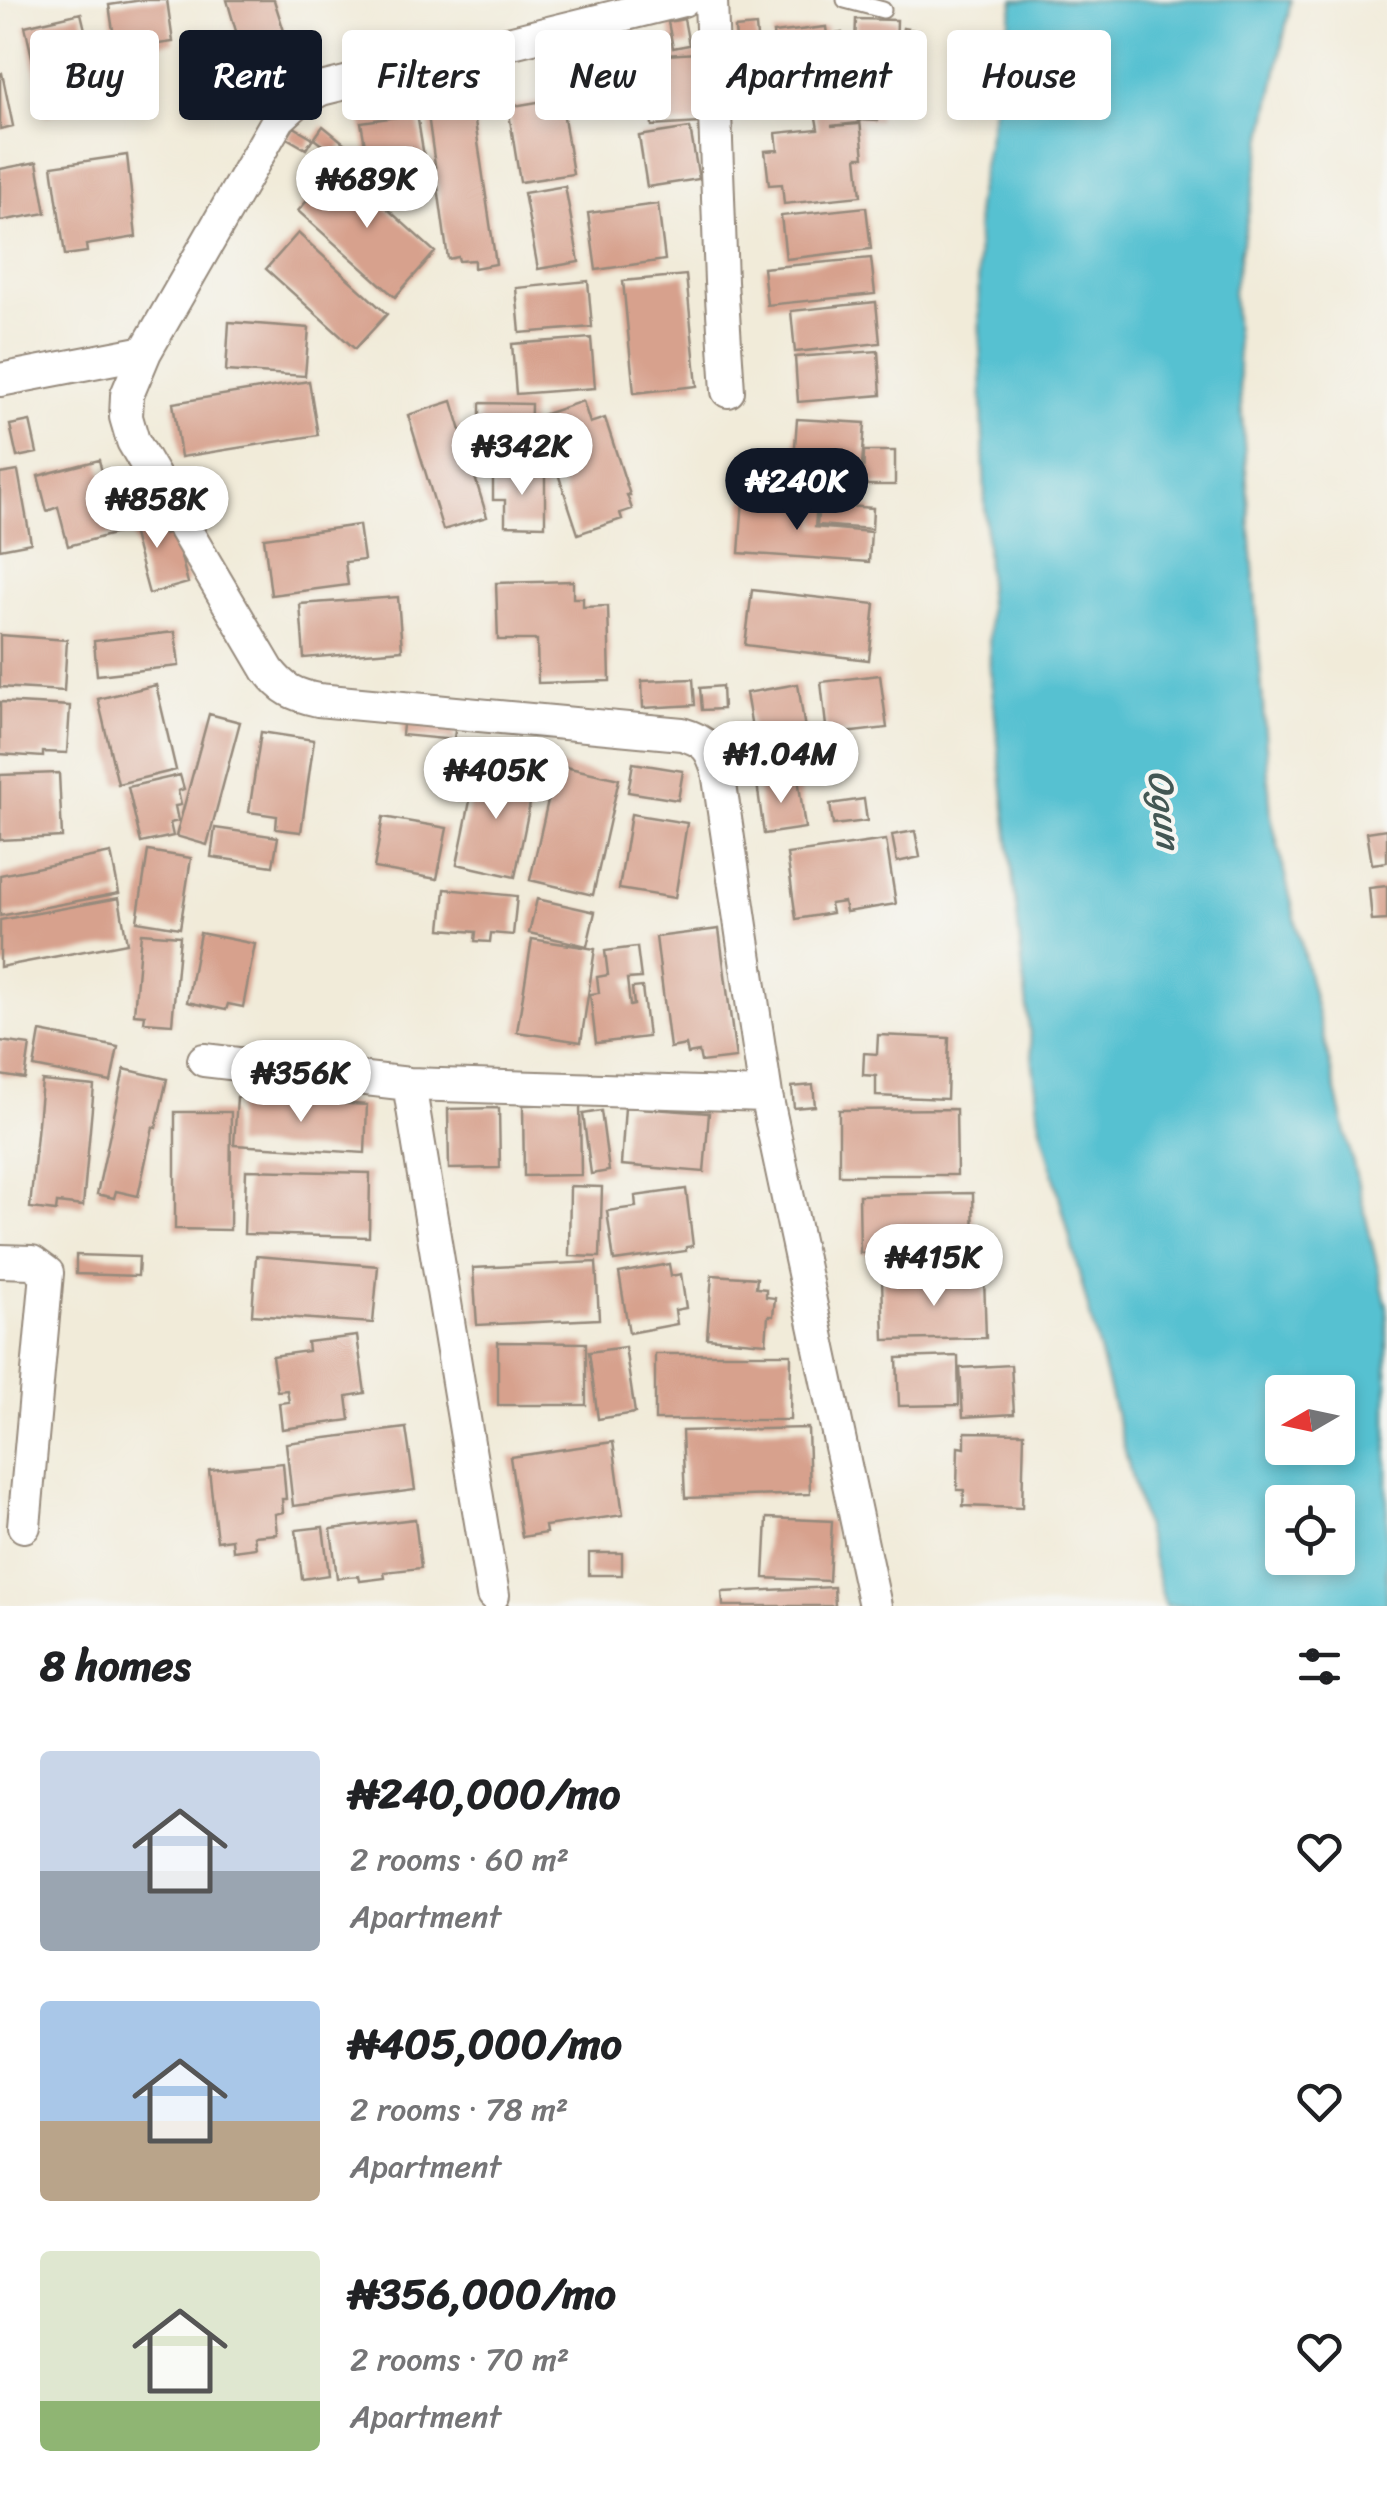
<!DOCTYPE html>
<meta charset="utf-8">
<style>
body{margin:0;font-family:Sriracha,sans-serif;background:#f6f6f6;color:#202124;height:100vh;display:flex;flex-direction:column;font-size:38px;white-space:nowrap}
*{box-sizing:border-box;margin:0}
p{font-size:32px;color:#757577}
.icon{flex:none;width:55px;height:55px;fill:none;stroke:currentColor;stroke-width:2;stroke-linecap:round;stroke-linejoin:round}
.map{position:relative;height:1606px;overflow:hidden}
.panel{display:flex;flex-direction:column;background:#fff;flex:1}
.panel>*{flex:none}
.hud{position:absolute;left:30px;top:30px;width:1328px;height:90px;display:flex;gap:20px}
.needle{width:65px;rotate:261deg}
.fabs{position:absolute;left:1265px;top:1375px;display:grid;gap:20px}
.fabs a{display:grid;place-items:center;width:90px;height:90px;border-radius:10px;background:#fff;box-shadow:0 5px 15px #0003;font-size:50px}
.price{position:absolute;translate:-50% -85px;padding:0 22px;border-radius:35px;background:#fff;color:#222;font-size:32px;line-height:65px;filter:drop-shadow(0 2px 5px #0008)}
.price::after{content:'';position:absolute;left:50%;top:60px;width:30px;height:22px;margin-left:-15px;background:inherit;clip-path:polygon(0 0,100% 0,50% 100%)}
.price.current{background:#111827;color:#fff}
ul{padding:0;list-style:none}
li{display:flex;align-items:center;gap:30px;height:250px;padding:0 40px}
li span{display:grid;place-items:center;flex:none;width:280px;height:200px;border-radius:10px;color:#555}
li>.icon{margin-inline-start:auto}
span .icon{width:120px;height:120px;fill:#fffc;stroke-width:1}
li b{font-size:42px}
h2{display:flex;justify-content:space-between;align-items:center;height:120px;padding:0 40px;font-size:42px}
.chip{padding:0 35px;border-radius:10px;background:#fff;box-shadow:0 5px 15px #0003;font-size:35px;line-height:90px}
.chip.current{background:#111827;color:#fff}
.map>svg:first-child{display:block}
</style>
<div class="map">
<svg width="1387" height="1606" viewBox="0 0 1387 1606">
<rect width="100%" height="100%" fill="#f6f6f2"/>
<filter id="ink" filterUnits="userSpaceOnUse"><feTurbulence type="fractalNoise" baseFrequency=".01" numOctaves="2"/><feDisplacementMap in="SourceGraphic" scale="20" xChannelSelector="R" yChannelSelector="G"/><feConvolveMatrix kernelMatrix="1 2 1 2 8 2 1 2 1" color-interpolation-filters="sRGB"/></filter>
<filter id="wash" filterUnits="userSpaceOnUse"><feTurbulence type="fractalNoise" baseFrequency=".0048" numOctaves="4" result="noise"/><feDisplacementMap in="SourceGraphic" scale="40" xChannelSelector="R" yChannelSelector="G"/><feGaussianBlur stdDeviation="2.25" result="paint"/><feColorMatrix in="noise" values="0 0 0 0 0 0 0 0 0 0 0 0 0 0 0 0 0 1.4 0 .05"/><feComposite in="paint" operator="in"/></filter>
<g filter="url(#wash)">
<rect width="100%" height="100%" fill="#f1ebd9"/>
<path fill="#56c1d1" stroke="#487678" stroke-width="2.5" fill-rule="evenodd" d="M 1014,0 L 1291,0 L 1233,291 L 1271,816 L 1387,1307 L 1387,1606 L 1165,1606 L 1039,1118 L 990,669 L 976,204 ZM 1282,1392 L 1338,1392 L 1338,1448 L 1282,1448 ZM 1282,1502 L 1338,1502 L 1338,1558 L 1282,1558 Z"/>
<g id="blocks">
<path fill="#d7a18d" d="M 142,0 L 167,0 L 173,42 L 116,50 L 109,5 Z
M 227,0 L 274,0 L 293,59 L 277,64 L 278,67 L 249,76 Z
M 81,13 L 102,102 L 45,115 L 25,26 Z
M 684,19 L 689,45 L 673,48 L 668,22 Z
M 856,19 L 897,20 L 896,47 L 855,46 Z
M 756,26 L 758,49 L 764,48 L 770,104 L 738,107 L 732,54 L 737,53 L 735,28 Z
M 826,27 L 827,35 L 842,33 L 848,91 L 829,93 L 831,100 L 781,105 L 773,33 Z
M 903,28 L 919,31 L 906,91 L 873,84 L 880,51 L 897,55 Z
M 697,53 L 701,123 L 652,126 L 648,56 Z
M 2,73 L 13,126 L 0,129 L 0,74 Z
M 861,84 L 881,86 L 878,121 L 858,120 Z
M 561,98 L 573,174 L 520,182 L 508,107 Z
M 856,107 L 858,123 L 831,126 L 858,124 L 860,121 L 864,157 L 857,157 L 861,196 L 784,204 L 782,184 L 769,185 L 765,151 L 778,150 L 776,133 L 818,129 L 815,112 Z
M 473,108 L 496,264 L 474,268 L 474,260 L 459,261 L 458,257 L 448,259 L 428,115 Z
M 417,114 L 429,187 L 399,192 L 397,183 L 387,185 L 386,178 L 371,180 L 361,122 Z
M 323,126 L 344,143 L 335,155 L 314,139 Z
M 294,127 L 313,138 L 306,149 L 287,138 Z
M 690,128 L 699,179 L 647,187 L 639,136 Z
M 127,155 L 136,237 L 86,245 L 87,252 L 65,255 L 52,166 Z
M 37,162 L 46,213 L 0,221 L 0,169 Z
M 339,165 L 435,252 L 395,297 L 298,211 Z
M 565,186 L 579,262 L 538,269 L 524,193 Z
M 658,204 L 665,260 L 596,270 L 588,213 Z
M 866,207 L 871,249 L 786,259 L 781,216 Z
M 298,233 L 387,314 L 355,349 L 266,269 Z
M 871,258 L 875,294 L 767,305 L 763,268 Z
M 686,275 L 697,386 L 634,393 L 623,281 Z
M 588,281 L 592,327 L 520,333 L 516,288 Z
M 876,302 L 880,343 L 795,352 L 791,311 Z
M 229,322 L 309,328 L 305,376 L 226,371 Z
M 591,338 L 595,388 L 516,394 L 512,344 Z
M 878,351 L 881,395 L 798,402 L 795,357 Z
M 309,381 L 318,435 L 181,457 L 173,403 Z
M 452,401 L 487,517 L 443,530 L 408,415 Z
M 583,401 L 590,423 L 605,418 L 630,495 L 627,495 L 632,509 L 620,513 L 622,519 L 578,534 L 539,416 Z
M 480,403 L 531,404 L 530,458 L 480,458 Z
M 797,419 L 865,423 L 861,480 L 835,478 L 836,463 L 794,461 Z
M 30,421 L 37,453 L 17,457 L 10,425 Z
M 749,450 L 784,453 L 784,462 L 831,466 L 829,484 L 747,478 Z
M 864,451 L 895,451 L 895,485 L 863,485 Z
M 99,460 L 117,533 L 68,546 L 58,507 L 47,511 L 38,476 Z
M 18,471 L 31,543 L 0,549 L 0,474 Z
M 493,474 L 545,475 L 545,526 L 505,525 L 505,500 L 493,500 Z
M 743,499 L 817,504 L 815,527 L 871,532 L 869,562 L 739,553 Z
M 155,504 L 164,534 L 174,531 L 188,583 L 149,594 L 127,512 Z
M 819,504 L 873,508 L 872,529 L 817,525 Z
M 359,525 L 364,560 L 345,562 L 348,585 L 271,595 L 264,538 Z
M 573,581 L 573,598 L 583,598 L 583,607 L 608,606 L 610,681 L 538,683 L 537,640 L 498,640 L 496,583 Z
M 752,590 L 875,604 L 869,660 L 745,645 Z
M 398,597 L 402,650 L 304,658 L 300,604 Z
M 175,632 L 179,666 L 97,675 L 94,641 Z
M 0,635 L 67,640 L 64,691 L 0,687 Z
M 880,675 L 887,728 L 827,735 L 821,682 Z
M 693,679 L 695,705 L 643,708 L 642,681 Z
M 798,684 L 806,736 L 755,745 L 746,693 Z
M 156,685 L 176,770 L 118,784 L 98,699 Z
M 722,686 L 723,709 L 702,710 L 700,688 Z
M 0,702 L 70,706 L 67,753 L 43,752 L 43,757 L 0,754 Z
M 209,714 L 240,722 L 207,845 L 176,836 Z
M 404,715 L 456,721 L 454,740 L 402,735 Z
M 261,732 L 314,740 L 301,832 L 276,829 L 277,816 L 249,812 Z
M 633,763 L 683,771 L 678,800 L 628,792 Z
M 556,765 L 619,779 L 593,895 L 530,880 Z
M 477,767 L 535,779 L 515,877 L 457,864 Z
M 59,773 L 62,837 L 0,840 L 0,775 Z
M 180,775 L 184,789 L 178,791 L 181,805 L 175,806 L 178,821 L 170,823 L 173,836 L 141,843 L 128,787 Z
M 798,777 L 805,828 L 764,834 L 757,783 Z
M 864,799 L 867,821 L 833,825 L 830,804 Z
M 631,814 L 687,823 L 675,898 L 619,889 Z
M 383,817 L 447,828 L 437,879 L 374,868 Z
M 215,828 L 278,837 L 273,866 L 211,857 Z
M 1387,829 L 1387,862 L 1372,864 L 1367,832 Z
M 915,831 L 920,857 L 897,862 L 892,835 Z
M 886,840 L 896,904 L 846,912 L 844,902 L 830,904 L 832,913 L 796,919 L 787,854 Z
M 148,851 L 191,858 L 180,928 L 137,921 Z
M 111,853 L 119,893 L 0,916 L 0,875 Z
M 1387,886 L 1387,920 L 1372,921 L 1369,888 Z
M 445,889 L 517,896 L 513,935 L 491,933 L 490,942 L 475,941 L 476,932 L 441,929 Z
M 119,898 L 127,943 L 0,967 L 0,920 Z
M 537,899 L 595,912 L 587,946 L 529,933 Z
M 719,929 L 736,1058 L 701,1062 L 699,1052 L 688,1054 L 686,1045 L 670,1048 L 656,937 Z
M 141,933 L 180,936 L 172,1024 L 144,1022 L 145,1015 L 134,1014 Z
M 200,933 L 255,944 L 243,1007 L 228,1004 L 226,1010 L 187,1002 Z
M 532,939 L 595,949 L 581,1042 L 517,1032 Z
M 637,947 L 641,978 L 627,979 L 630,1006 L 634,1005 L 632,988 L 642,987 L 648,1037 L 596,1043 L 590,994 L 599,993 L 597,977 L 608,975 L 605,951 Z
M 40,1032 L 118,1047 L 111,1082 L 34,1067 Z
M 878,1035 L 949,1038 L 947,1099 L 876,1096 L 876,1076 L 863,1075 L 864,1053 L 877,1054 Z
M 0,1041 L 30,1045 L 25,1079 L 0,1075 Z
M 124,1069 L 167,1079 L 156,1128 L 153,1127 L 138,1196 L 116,1191 L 114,1198 L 97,1194 Z
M 42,1081 L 94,1086 L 83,1206 L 57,1203 L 56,1211 L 30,1208 Z
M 813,1085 L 815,1106 L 794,1108 L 792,1087 Z
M 237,1097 L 367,1105 L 365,1153 L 234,1145 Z
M 580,1104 L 581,1175 L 524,1176 L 523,1105 Z
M 625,1107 L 709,1113 L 704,1172 L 621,1165 Z
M 499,1108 L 500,1168 L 449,1169 L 448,1109 Z
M 956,1109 L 957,1175 L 839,1175 L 839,1110 Z
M 601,1111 L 609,1171 L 591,1174 L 583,1114 Z
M 175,1112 L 231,1112 L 230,1230 L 175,1229 Z
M 246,1170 L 370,1173 L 369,1237 L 244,1234 Z
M 570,1186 L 602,1187 L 600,1257 L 569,1256 Z
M 686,1189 L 693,1246 L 686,1247 L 686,1251 L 614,1261 L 607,1211 L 636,1207 L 635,1196 Z
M 973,1193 L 974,1251 L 860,1253 L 859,1195 Z
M 76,1255 L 139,1257 L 138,1276 L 76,1274 Z
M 256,1256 L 378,1266 L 373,1323 L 252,1315 Z
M 596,1262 L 599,1319 L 477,1325 L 473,1268 Z
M 669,1264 L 671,1276 L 681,1274 L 686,1308 L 675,1310 L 677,1324 L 629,1333 L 619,1273 Z
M 712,1275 L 757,1278 L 756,1288 L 766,1289 L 766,1297 L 775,1298 L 773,1316 L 768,1316 L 766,1343 L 707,1338 Z
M 984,1278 L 986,1338 L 884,1340 L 882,1280 Z
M 357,1336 L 365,1393 L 347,1396 L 350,1420 L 282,1429 L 279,1403 L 289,1402 L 287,1390 L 277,1391 L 272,1356 L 308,1351 L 307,1342 Z
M 498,1342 L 586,1343 L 586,1405 L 498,1405 Z
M 625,1347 L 635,1413 L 598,1419 L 589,1352 Z
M 655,1354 L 791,1354 L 790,1420 L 655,1420 Z
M 958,1356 L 959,1405 L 899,1406 L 897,1358 Z
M 1011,1365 L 1014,1414 L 963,1417 L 960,1368 Z
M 406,1428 L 415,1490 L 293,1506 L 286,1443 Z
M 808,1428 L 810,1494 L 685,1498 L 682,1431 Z
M 965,1432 L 1024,1433 L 1022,1508 L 963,1506 L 964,1490 L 957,1490 L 958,1447 L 965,1448 Z
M 613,1442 L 623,1515 L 545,1526 L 546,1533 L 522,1537 L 510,1457 Z
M 283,1463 L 286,1499 L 282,1499 L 283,1512 L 275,1514 L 277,1534 L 254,1536 L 256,1548 L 233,1551 L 232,1539 L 217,1541 L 209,1470 Z
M 767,1518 L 832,1521 L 829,1581 L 764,1578 Z
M 415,1519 L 421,1568 L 384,1572 L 385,1578 L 360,1581 L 359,1576 L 337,1578 L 331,1529 Z
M 323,1527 L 329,1575 L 302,1579 L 296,1530 Z
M 589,1553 L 622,1553 L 622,1575 L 589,1575 Z
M 834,1587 L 835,1606 L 723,1606 L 722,1592 Z"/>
</g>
</g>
<g filter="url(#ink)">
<use href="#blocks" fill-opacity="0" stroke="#968a7c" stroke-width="2.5"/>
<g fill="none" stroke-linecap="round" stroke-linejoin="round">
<g stroke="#968a7c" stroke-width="19">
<path id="lane" d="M 845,0 L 883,10"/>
</g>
<g stroke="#968a7c" stroke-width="36">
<path id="street" d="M 683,0 L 321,89 L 298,101 L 279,118 L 145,352 L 127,395 L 126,417 L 133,441 L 268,670 C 282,689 294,695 318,700 L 682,734 C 706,741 711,748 718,771 L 766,1095 L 875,1606
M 711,0 L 721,282 L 728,391
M 0,380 L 145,352
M 204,1060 L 409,1084 L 766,1095
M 409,1084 L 493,1595
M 0,1261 L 32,1262 L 47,1273 L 24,1526"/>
</g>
<use href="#lane" stroke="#fff" stroke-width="15"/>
<use href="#street" stroke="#fff" stroke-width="32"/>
</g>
</g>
<g text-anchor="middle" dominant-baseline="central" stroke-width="8" stroke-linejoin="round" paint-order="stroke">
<g font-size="35" font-style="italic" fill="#435754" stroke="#f6f6f2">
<text transform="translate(1165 809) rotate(83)">Ogun</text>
</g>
</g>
</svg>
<div class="fabs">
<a><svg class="needle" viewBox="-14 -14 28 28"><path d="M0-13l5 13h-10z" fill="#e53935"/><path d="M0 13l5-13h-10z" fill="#757577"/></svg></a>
<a><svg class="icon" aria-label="locate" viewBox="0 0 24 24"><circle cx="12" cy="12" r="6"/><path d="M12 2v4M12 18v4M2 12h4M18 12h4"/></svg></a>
</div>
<b class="price" style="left:367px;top:231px">₦689K</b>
<b class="price" style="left:522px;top:498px">₦342K</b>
<b class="price current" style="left:797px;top:533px">₦240K</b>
<b class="price" style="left:157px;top:551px">₦858K</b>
<b class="price" style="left:781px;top:806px">₦1.04M</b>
<b class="price" style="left:496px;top:822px">₦405K</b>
<b class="price" style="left:301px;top:1125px">₦356K</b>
<b class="price" style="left:934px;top:1309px">₦415K</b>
<div class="hud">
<a class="chip">Buy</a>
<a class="chip current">Rent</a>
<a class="chip">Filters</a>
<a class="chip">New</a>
<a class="chip">Apartment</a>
<a class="chip">House</a>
</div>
</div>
<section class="panel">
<h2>8 homes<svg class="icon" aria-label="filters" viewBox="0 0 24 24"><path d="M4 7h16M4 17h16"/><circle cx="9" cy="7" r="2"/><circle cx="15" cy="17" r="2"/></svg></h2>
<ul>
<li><span style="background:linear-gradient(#c9d6e8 60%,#9aa5b1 0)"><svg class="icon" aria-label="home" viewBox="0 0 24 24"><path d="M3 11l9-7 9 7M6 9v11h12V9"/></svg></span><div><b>₦240,000/mo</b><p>2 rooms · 60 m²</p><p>Apartment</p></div><svg class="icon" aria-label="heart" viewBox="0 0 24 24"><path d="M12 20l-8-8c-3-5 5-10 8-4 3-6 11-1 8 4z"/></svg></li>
<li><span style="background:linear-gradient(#a9c7e8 60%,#b9a48a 0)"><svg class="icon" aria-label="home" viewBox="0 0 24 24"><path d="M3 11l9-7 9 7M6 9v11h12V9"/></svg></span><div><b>₦405,000/mo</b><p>2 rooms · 78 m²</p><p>Apartment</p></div><svg class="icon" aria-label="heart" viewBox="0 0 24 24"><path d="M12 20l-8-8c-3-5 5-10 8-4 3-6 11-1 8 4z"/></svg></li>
<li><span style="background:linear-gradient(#dfe7d0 75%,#8fb573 0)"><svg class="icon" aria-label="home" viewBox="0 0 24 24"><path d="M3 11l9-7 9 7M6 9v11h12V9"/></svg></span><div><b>₦356,000/mo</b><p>2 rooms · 70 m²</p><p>Apartment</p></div><svg class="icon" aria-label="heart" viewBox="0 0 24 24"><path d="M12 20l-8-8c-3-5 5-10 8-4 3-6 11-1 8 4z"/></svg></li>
</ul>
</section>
